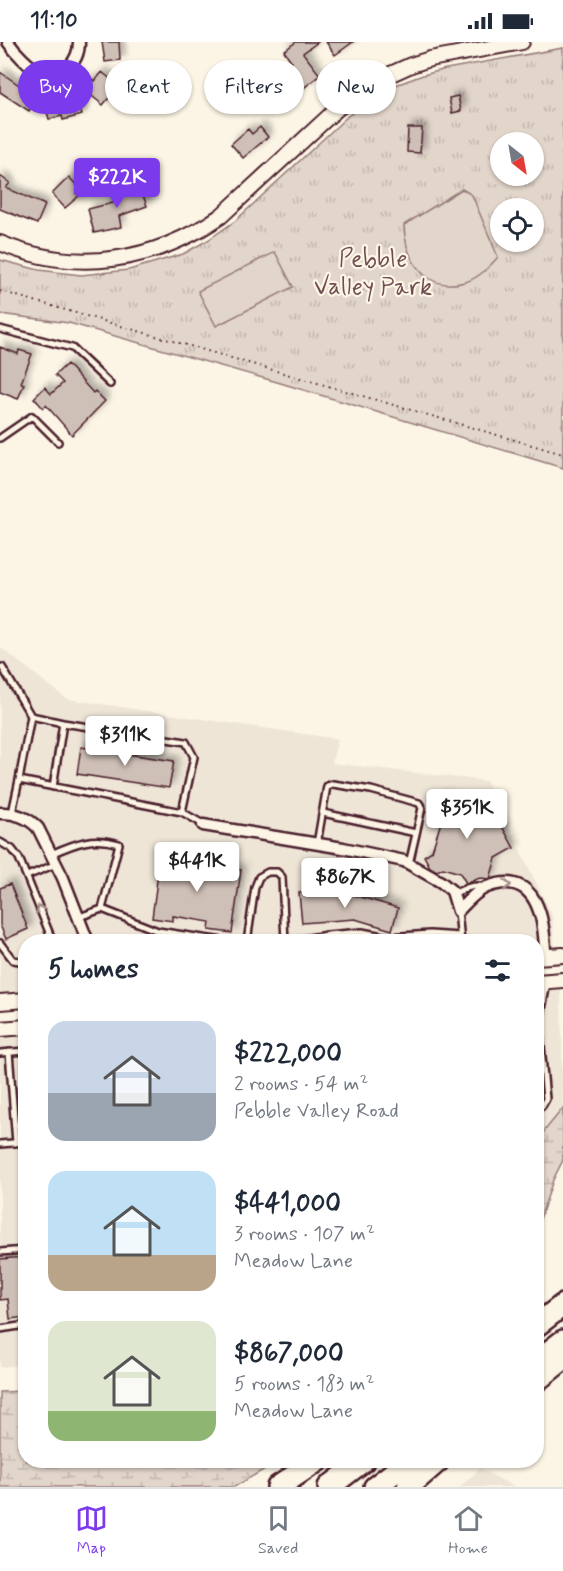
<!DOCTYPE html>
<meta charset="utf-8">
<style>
body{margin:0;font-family:Mynerve,sans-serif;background:#f2f2f3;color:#1f2937;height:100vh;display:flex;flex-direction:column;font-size:22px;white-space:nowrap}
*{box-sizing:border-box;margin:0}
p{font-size:20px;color:#747a83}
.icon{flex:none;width:33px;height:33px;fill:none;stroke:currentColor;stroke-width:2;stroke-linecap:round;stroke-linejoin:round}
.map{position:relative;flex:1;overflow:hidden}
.panel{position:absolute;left:18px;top:892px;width:526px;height:534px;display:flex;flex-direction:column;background:#fff;border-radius:24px;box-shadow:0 2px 4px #0004}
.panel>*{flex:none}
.banner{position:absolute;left:18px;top:18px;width:528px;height:54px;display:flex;gap:12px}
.needle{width:39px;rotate:149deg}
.fabs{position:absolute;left:490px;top:90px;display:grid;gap:12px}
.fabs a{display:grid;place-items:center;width:54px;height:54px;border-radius:50%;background:#fff;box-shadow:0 2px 4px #0004;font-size:30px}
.price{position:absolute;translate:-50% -51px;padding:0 14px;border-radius:6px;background:#fff;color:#222;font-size:20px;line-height:39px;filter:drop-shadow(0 2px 3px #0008)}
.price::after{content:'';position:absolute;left:50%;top:36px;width:18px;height:14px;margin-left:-9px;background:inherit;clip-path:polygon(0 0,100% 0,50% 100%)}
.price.active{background:#7c3aed;color:#fff}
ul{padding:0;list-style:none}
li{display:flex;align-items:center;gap:18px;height:150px;padding:0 30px}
li span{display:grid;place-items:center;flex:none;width:168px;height:120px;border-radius:18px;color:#555}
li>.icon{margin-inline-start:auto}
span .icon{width:72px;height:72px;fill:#fffc;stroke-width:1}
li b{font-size:26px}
h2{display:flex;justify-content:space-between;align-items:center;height:72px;padding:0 30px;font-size:26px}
.pill{padding:0 21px;border-radius:27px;background:#fff;box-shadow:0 2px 4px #0004;font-size:21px;line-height:54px}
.pill.active{background:#7c3aed;color:#fff}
.status{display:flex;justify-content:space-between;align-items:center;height:42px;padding:0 30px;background:#fff;direction:ltr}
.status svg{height:16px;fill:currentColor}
.dock{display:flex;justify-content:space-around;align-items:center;height:84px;border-top:2px solid #e0e1e3;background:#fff;font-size:16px;color:#747a83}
.dock a{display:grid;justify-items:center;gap:3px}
.dock .active{color:#7c3aed}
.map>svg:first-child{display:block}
</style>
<div class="status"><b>11:10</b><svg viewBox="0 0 49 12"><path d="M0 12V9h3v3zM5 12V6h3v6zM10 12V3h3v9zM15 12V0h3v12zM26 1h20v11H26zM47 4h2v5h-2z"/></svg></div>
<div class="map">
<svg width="563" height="1445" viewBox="0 0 563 1445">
<defs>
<pattern id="grass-tufts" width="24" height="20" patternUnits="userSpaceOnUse" patternTransform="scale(1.5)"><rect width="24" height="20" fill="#e2d5ca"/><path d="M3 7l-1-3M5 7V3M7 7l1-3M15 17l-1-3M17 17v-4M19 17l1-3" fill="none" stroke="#c3b6ae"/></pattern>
<pattern id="wetland-marsh" width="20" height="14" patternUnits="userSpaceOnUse" patternTransform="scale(1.5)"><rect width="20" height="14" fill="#e2d5ca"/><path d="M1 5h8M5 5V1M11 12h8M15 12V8" fill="none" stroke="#c3b6ae"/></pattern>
<filter id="shadow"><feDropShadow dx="5" dy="-5" stdDeviation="3" flood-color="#0004"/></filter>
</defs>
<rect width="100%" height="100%" fill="#fcf5e5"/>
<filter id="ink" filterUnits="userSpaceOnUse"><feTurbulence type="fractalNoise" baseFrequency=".0167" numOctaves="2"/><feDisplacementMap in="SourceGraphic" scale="12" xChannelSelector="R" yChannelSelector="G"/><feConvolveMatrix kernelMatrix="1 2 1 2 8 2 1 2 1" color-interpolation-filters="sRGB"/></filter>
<g filter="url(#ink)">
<path fill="#eee5d7" d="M 0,605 L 67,657 L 338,697 L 332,721 L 486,739 L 552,873 L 555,906 L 537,907 L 537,900 L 26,900 L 25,951 L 0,953 Z
M 561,947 L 563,1066 L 537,1098 L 537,949 Z
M 25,990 L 25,1323 L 0,1325 L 0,992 Z
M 480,1426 L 514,1445 L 460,1445 Z"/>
<path fill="url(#grass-tufts)" stroke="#967a7a" stroke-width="1.5" fill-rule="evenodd" d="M 563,6 L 563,426 L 277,340 L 69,281 L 0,272 L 0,218 L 39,228 L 81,233 L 129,228 L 183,212 L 208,198 L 235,179 L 349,73 L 393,44 L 423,33 L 446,27 ZM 501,100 L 534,100 L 534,134 L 501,134 ZM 501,166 L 534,166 L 534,200 L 501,200 Z"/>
<path fill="url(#wetland-marsh)" stroke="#967a7a" stroke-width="1.5" d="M 563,1066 L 563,1118 L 553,1138 L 537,1186 L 537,1098 Z
M 25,1349 L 26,1419 L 279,1419 L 234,1445 L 0,1445 L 0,1350 Z"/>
<path fill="#e2d5ca" stroke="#967a7a" stroke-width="1.5" d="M 462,147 L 472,153 L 498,215 C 489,225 479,236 465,240 C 425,251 405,217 404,183 Z
M 275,210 L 293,245 L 216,284 L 198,249 Z"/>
<path fill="#cfc0b7" stroke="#4a1f2b" stroke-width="1.5" filter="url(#shadow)" d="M 102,0 L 119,0 L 120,18 L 105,20 Z
M 296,0 L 318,0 L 303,11 L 320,33 L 282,63 L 265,43 L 292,20 L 284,9 Z
M 326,0 L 353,0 L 335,13 Z
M 0,30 L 38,56 L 29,69 L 0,50 Z
M 102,30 L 119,44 L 103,63 L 83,47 L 92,37 L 95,39 Z
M 248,33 L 262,52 L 241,67 L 227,48 Z
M 458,54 L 461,69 L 452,71 L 449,56 Z
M 77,55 L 82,73 L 63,78 L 62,74 L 49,77 L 45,63 Z
M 260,85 L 268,95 L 243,116 L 231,102 L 248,87 L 252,92 Z
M 408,86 L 422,86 L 420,111 L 407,110 Z
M 0,134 L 10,141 L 6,146 L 45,163 L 37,182 L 0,167 Z
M 69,135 L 80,147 L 76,151 L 79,154 L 65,166 L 52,152 Z
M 138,140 L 147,164 L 119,174 L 121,185 L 94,191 L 88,167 L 121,159 L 117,148 Z
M 0,305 L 18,312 L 19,308 L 32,312 L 21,341 L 24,342 L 18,357 L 0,350 Z
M 67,322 L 93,351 L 95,349 L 105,359 L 72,393 L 46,363 L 43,366 L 34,356 L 45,345 L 51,352 L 63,341 L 55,333 Z
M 81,705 L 174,719 L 169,746 L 77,732 Z
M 444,754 L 446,757 L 494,770 L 514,806 L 496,816 L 490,837 L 480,836 L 466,841 L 460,831 L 443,826 L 437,829 L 430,825 L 424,814 L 432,809 L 441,780 L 432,778 L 438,758 Z
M 160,816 L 241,828 L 232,891 L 209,888 L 210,880 L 173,874 L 173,879 L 152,876 Z
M 10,842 L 28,887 L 6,897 L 0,883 L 0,846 Z
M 337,848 L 398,866 L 392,888 L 355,877 L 302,881 L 299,851 Z
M 26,1215 L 26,1275 L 10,1277 L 8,1257 L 0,1258 L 0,1217 Z"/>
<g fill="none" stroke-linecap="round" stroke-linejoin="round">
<g stroke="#4a1f2b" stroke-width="10">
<path id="service" d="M 0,287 L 72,306 L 110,342
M 0,396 L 32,374 L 58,400
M 2,625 L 31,674
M 63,681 L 186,700 L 194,715 L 182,770
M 19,738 L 31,674 L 63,681 L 53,745
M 12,771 L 19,738 L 182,770 L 203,782
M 323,771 L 416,791
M 0,800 L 12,807 L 19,816 L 53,900
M 317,802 L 327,744 L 333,742 L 371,748 L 419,761 L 422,766 L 409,822
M 51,812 C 76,801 93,794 119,802 L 102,867
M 27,834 L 56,822
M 453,852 C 464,847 472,842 485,845
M 458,869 L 461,900
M 79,875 L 102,867 L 158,889 L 229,900
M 247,900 L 255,845 L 259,835 L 268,830 L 277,830 L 282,835 L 285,900 L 327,893 L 362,890 L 388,895 L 430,892 L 460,894
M 0,901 L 13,918 L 26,920
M 9,1010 L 16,1101
M 0,1011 L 26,1009
M 537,1064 L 542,1064 L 546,1057 L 539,983 L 547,941
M 15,1083 L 26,1083
M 0,1102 L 26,1100
M 0,1210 L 26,1208
M 0,1287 L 26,1283"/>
</g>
<g stroke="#4a1f2b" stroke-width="15">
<path id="minor" d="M 8,0 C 15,10 29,25 40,30 C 62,39 79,20 79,0
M 0,771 C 14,770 29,776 38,786 L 63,836 L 88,900
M 203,783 L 343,806 L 404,819 L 441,840 L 452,849 L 458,869 C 466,861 476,849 487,845 C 537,826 545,878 545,914"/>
</g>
<g stroke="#4a1f2b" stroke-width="18">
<path id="tertiary" d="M 0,201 C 76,233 154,220 221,174 L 338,66 L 373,40 L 411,23 L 430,17 L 522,0
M 537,915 L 563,913
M 537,940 L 563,938
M 0,960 L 26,958
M 0,987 L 26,985"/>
</g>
<g stroke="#4a1f2b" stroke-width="26">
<path id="motorway" d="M 537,1283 L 563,1263
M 537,1319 L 563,1299
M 537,1338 L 563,1317
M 278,1445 L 317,1419
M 329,1445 L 363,1419
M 375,1445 L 409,1419
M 408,1445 L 438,1419"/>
</g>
<path stroke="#4a1f2b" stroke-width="2" stroke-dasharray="1.5 4.5" stroke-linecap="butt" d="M 0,249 L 563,412"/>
<use href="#service" stroke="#fcf5e5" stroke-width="5"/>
<use href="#minor" stroke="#fcf5e5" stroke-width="10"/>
<use href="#tertiary" stroke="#fcf5e5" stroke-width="14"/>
<use href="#motorway" stroke="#fcf5e5" stroke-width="21"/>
</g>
<defs><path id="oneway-chevron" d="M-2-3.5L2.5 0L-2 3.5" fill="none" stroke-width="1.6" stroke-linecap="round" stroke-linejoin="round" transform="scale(1.5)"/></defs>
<g stroke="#a38a88">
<use href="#oneway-chevron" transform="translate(507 843)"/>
<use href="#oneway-chevron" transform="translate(40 867) rotate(-113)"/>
</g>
</g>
<g text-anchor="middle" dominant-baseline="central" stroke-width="4.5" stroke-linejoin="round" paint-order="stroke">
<g font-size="24" fill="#704c53" stroke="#fcf5e5">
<text x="373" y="217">Pebble<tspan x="373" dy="28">Valley Park</tspan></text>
</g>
</g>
</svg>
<div class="fabs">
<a><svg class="needle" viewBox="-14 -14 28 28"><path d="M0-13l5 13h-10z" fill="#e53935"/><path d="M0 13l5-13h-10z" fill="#747a83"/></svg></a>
<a><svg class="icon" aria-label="locate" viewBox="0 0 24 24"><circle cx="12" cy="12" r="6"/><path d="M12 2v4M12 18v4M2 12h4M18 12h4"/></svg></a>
</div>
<b class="price active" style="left:117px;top:167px">$222K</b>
<b class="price" style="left:125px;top:725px">$311K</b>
<b class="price" style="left:467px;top:798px">$351K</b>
<b class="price" style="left:197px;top:851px">$441K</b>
<b class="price" style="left:345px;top:867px">$867K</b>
<div class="banner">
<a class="pill active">Buy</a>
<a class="pill">Rent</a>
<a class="pill">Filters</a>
<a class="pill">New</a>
</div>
<section class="panel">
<h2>5 homes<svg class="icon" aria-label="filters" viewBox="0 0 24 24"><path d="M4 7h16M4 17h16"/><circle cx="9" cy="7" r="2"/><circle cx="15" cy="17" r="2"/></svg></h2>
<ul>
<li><span style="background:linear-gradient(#c9d6e8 60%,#9aa5b1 0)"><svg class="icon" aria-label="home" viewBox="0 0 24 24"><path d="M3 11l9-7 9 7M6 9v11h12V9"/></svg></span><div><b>$222,000</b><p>2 rooms · 54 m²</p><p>Pebble Valley Road</p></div></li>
<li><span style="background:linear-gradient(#bfe0f5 70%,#b9a48a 0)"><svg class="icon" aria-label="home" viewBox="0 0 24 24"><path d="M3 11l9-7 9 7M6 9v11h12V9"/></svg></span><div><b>$441,000</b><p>3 rooms · 107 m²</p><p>Meadow Lane</p></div></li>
<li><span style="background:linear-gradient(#dfe7d0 75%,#8fb573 0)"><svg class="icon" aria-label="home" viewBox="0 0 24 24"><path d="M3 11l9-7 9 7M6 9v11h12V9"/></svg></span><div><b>$867,000</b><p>5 rooms · 183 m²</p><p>Meadow Lane</p></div></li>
</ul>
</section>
</div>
<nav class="dock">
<a class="active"><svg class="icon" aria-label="map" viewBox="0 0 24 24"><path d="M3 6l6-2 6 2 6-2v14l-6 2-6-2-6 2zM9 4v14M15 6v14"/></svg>Map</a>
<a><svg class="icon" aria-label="saved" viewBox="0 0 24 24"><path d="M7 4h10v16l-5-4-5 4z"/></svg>Saved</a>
<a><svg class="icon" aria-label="home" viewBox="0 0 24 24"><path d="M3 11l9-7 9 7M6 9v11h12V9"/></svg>Home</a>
</nav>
